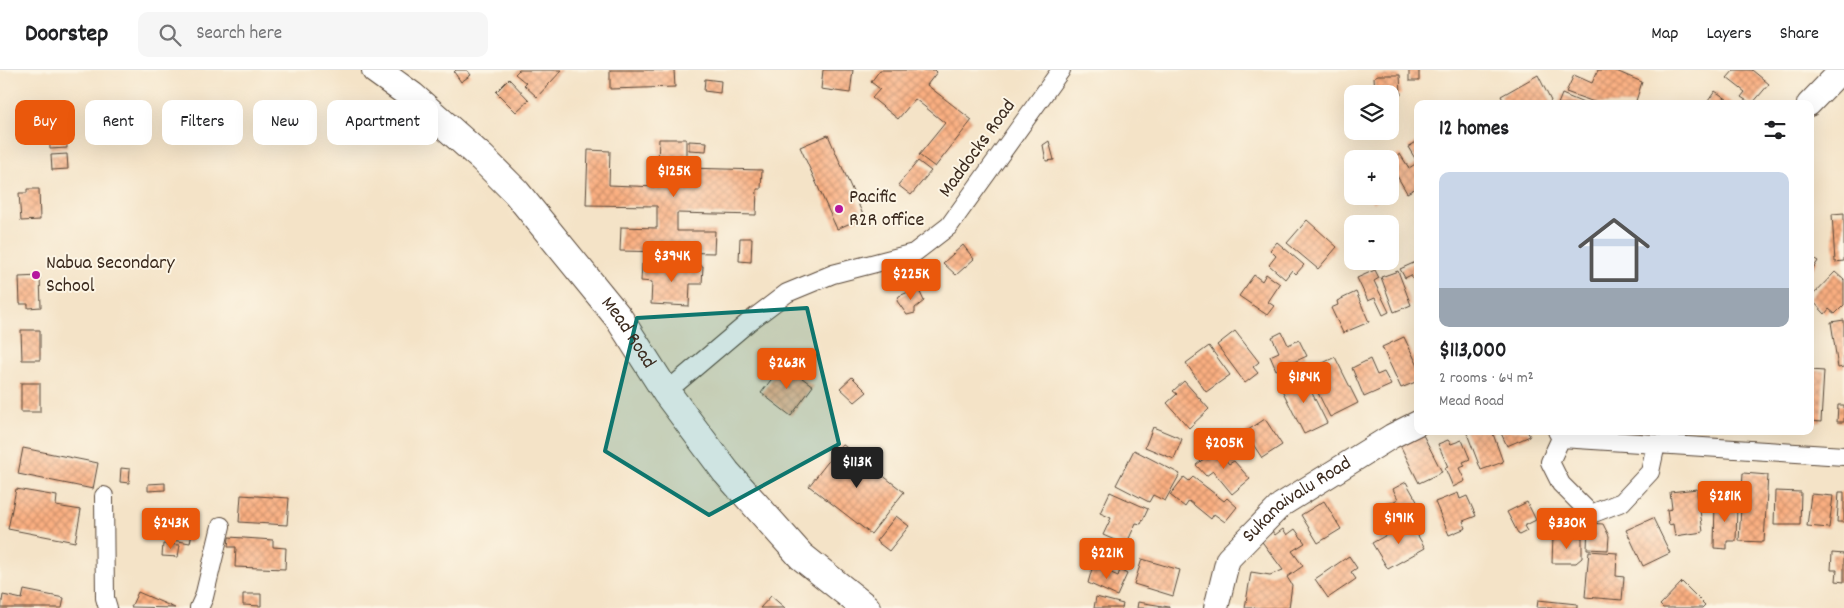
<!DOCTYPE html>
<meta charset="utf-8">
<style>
body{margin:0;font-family:Dekko,sans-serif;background:#f6f6f6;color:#202124;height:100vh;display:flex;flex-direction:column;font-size:19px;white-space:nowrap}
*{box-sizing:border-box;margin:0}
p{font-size:16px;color:#757577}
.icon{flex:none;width:28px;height:28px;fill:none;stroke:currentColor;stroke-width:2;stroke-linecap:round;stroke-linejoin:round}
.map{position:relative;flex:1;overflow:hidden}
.sheet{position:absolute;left:1414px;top:30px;width:400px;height:335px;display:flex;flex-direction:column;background:#fff;border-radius:10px;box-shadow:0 5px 20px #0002}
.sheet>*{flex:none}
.guide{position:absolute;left:15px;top:30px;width:475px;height:45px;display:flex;gap:10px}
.controls{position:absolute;left:1344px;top:15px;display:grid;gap:10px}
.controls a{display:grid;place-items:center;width:55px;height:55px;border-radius:10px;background:#fff;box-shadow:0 5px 20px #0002;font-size:25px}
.price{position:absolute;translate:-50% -42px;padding:0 11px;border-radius:5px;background:#ea580c;color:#fff;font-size:16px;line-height:32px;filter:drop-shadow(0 1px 2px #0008)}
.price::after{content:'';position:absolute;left:50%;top:30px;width:15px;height:11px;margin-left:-8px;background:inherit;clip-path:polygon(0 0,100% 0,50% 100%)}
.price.on{background:#222;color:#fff}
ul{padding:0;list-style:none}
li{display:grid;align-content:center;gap:10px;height:265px;padding:0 25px}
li+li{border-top:1px solid #e0e0e0}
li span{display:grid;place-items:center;height:155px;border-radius:10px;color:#555}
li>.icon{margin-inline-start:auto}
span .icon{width:90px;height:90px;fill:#fffc;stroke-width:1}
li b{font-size:21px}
h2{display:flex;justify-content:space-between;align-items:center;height:60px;padding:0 25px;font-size:21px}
.tag{padding:0 18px;border-radius:10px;background:#fff;box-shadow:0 5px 20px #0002;font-size:18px;line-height:45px}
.tag.on{background:#ea580c;color:#fff}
header{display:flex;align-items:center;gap:30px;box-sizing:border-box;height:70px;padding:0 25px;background:#fff;border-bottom:1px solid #e0e0e0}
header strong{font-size:24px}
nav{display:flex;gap:28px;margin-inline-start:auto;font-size:18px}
.search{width:350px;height:45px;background:#f6f6f6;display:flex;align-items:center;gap:12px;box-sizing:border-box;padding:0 18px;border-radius:10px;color:#757577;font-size:19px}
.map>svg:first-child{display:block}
</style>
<header>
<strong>Doorstep</strong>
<div class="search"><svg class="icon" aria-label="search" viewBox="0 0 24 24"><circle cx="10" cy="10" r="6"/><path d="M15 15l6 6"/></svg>Search here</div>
<nav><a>Map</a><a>Layers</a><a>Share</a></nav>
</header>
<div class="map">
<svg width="1844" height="538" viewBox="0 0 1844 538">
<defs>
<pattern id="building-cross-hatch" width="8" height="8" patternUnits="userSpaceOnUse" patternTransform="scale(1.25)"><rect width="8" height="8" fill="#faaf81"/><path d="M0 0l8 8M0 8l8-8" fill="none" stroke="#cc8f69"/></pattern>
</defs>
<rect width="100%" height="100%" fill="#fcf5e5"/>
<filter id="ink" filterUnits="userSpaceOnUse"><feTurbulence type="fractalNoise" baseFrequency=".02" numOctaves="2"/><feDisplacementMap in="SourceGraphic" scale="10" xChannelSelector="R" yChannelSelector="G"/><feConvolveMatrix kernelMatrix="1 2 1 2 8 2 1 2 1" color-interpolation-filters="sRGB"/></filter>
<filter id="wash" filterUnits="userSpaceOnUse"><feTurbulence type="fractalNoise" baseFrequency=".0096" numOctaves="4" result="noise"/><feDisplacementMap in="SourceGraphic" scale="20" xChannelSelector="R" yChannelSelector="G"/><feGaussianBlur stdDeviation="1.12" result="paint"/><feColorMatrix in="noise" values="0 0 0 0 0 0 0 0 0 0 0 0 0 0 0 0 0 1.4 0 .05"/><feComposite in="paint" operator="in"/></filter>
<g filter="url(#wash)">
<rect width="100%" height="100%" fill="#f4e3c7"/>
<g id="blocks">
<path fill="url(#building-cross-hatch)" d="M 456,0 L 467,0 L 471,5 L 461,12 L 454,2 Z
M 519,0 L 562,0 L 537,27 L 524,15 L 526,13 L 515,4 Z
M 610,0 L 674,0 L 675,17 L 610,19 Z
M 823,0 L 853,0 L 850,23 L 821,19 Z
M 880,0 L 935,0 L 937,2 L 927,15 L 972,50 L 935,97 L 919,85 L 945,53 L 915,29 L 898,49 L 872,28 L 880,19 L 871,12 Z
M 1409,0 L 1419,0 L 1419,11 L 1409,11 Z
M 1598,0 L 1614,0 L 1642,12 L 1635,34 L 1600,34 L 1566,22 L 1574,5 L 1592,13 Z
M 1734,0 L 1752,0 L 1769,14 L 1752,34 L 1741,27 L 1745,22 L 1727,8 Z
M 1378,5 L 1400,5 L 1401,25 L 1395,25 L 1395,31 L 1390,31 L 1390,24 L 1375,24 L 1374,7 Z
M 1538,5 L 1551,31 L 1547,34 L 1505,34 L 1501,26 Z
M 509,9 L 529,30 L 516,42 L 496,22 Z
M 705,9 L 721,11 L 720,23 L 704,21 Z
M 1715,21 L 1734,34 L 1706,34 Z
M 1562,24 L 1586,34 L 1558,34 Z
M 49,46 L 66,46 L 67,78 L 50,79 Z
M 828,65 L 864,147 L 837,159 L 800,77 Z
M 659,69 L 686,69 L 686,98 L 762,100 L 761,119 L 757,119 L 756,145 L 677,143 L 677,161 L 715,161 L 714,183 L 620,181 L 621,157 L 657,158 L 657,136 L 586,135 L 588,80 L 610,81 L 609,115 L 657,117 Z
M 689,71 L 707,72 L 706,81 L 689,80 Z
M 1049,71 L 1054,90 L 1046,91 L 1043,75 Z
M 1418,71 L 1418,89 L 1416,90 L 1408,77 Z
M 67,84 L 68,99 L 52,100 L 51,85 Z
M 1400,84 L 1409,98 L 1417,93 L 1418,95 L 1418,117 L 1407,123 L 1393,99 L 1390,101 L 1390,90 Z
M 918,91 L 931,101 L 911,125 L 898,115 Z
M 27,119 L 39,119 L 40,150 L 21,151 L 19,123 L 27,123 Z
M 1369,126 L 1382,126 L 1373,133 Z
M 1844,143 L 1844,191 L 1835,192 L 1832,144 Z
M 1307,150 L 1337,177 L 1318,199 L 1287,173 Z
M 740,168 L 752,168 L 751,192 L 739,191 Z
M 1277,172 L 1304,195 L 1296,204 L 1292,200 L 1285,209 L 1269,195 L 1276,186 L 1270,180 Z
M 963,175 L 974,189 L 956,205 L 943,193 Z
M 1810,186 L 1818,191 L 1810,203 Z
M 1418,191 L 1418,218 L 1411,205 L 1405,208 L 1400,199 Z
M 642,194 L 703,196 L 702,214 L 690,214 L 689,236 L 651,234 L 652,212 L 641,211 Z
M 1375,200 L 1379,208 L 1374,211 L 1389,242 L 1383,245 L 1375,228 L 1368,231 L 1357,208 Z
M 1398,201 L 1411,235 L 1394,242 L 1381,207 Z
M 1835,202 L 1844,210 L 1844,235 L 1835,244 L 1829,239 L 1825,244 L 1810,228 Z
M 1266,204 L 1280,214 L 1268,232 L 1274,236 L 1267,245 L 1239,226 L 1254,205 L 1262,211 Z
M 40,206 L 41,237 L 28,238 L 28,234 L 20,234 L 19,207 Z
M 918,218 L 924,231 L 915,238 L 915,243 L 907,245 L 897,231 L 899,226 Z
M 1356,222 L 1369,252 L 1343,263 L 1331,238 L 1338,235 L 1337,231 Z
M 1844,250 L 1844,297 L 1838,298 L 1831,252 Z
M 21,260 L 40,260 L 40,290 L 22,290 Z
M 1235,261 L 1259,292 L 1253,297 L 1258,303 L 1245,313 L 1217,275 Z
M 1282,262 L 1288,275 L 1299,270 L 1307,286 L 1276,300 L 1270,286 L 1279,282 L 1272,267 Z
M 1404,267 L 1418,296 L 1418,311 L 1401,318 L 1382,277 Z
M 1209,276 L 1230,305 L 1206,322 L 1186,293 Z
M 1335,287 L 1358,333 L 1330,347 L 1307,301 Z
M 1370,289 L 1377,305 L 1384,302 L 1391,315 L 1364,327 L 1352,298 Z
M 783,294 L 813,316 L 791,346 L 761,323 Z
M 1810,300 L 1824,301 L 1821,352 L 1810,351 Z
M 1303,305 L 1327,353 L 1304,364 L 1280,316 Z
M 852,307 L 867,322 L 855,332 L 840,318 Z
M 1184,311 L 1209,339 L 1189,358 L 1167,333 L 1177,324 L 1173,321 Z
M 21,313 L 40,313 L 40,342 L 21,342 Z
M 1838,335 L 1844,335 L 1844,352 L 1837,352 Z
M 1265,349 L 1282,375 L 1262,388 L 1245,362 Z
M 1153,357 L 1182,369 L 1174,389 L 1145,377 Z
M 1421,361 L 1442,402 L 1419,413 L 1398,371 Z
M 1466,361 L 1492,361 L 1503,392 L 1481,400 Z
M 1500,361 L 1527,361 L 1530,366 L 1507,376 Z
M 1448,370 L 1451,374 L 1462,370 L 1470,389 L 1463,392 L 1465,396 L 1459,398 L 1465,411 L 1453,417 L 1445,398 L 1448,397 L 1438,374 Z
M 842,374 L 904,422 L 871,464 L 809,416 Z
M 1220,376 L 1228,385 L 1224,388 L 1229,394 L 1234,391 L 1250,409 L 1232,424 L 1213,401 L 1206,406 L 1196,395 Z
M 23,378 L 98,393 L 93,419 L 18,404 Z
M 1134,380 L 1180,404 L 1165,431 L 1153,425 L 1149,432 L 1116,415 Z
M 121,398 L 130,399 L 129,413 L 120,412 Z
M 1743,403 L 1768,405 L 1764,472 L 1739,471 Z
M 1184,407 L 1189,411 L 1193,407 L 1224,431 L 1227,428 L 1237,437 L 1225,452 L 1214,444 L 1211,449 L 1189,431 L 1185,437 L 1170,425 Z
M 1406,412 L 1419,435 L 1396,447 L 1389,434 L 1398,429 L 1393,419 Z
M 165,413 L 165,420 L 148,421 L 148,414 Z
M 16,419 L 57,426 L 56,436 L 81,440 L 75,472 L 8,459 Z
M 1697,419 L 1703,462 L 1675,466 L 1673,454 L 1669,455 L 1667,440 L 1672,439 L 1670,422 Z
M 1775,421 L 1801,422 L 1800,455 L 1774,455 Z
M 1110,422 L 1148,439 L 1141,454 L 1136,453 L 1126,475 L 1103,465 L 1111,448 L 1100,443 Z
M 1839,422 L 1844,422 L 1844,452 L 1837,452 Z
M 1458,423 L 1460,429 L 1467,426 L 1476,446 L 1463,451 L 1466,458 L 1449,465 L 1435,432 Z
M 1811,424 L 1833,426 L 1829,458 L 1807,456 Z
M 241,425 L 289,428 L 287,455 L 239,452 Z
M 1715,429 L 1731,429 L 1731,436 L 1737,436 L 1736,471 L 1727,471 L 1727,479 L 1714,478 Z
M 1324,431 L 1341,459 L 1318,473 L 1301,445 Z
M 1527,432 L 1536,450 L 1524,456 L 1527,461 L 1519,465 L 1507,442 Z
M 896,446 L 909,456 L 889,481 L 876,471 Z
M 1653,448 L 1670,483 L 1643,496 L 1626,460 Z
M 1410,452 L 1425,478 L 1388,499 L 1372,473 Z
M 1588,453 L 1603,454 L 1609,466 L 1608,480 L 1587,479 Z
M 168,454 L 193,458 L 190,473 L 166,469 Z
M 1283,459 L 1287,465 L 1295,459 L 1305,473 L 1292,481 L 1303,496 L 1287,507 L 1292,515 L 1289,538 L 1245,538 L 1251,502 L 1270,505 L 1283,500 L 1260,469 L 1272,461 L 1275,465 Z
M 1553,466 L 1582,467 L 1582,488 L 1576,493 L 1552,493 Z
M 229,467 L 273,470 L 273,477 L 286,478 L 285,499 L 235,497 L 236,477 L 228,477 Z
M 163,474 L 180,475 L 178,487 L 162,486 Z
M 1100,475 L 1121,483 L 1115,500 L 1094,488 Z
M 1589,481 L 1617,483 L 1616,506 L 1624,507 L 1622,530 L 1585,527 Z
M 1832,483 L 1844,484 L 1844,512 L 1836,511 L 1837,500 L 1831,500 Z
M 1349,486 L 1357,498 L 1351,502 L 1356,509 L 1328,528 L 1315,509 Z
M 1142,489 L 1180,500 L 1173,526 L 1134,514 Z
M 1093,495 L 1118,506 L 1120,500 L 1127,504 L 1117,526 L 1088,513 Z
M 1682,512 L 1705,535 L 1702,538 L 1663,538 L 1660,535 Z
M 24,520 L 64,528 L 62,538 L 1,538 L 3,525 L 22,529 Z
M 138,522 L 175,538 L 131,537 Z
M 243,524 L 261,524 L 261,536 L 243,535 Z
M 771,526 L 785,538 L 760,538 Z
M 1096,527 L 1123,534 L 1122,538 L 1094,538 Z
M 1538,530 L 1577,534 L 1577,538 L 1537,538 Z
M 1138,532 L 1169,537 L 1169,538 L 1137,538 Z"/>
</g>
</g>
<g filter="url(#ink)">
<use href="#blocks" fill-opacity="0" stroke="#574637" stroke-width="1"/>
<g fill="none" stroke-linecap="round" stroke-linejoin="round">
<g stroke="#574637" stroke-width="20">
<path id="minor" d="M 666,322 L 750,251 L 787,223 L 833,204 L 914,183 L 949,156 L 1061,0
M 1557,361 L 1561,368 L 1844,386
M 1561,368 L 1550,392 L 1561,414 L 1591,444 L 1622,432 L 1650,402 L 1656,374
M 104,426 L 105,528 L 108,538
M 199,538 L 204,527 L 221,456"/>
</g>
<g stroke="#574637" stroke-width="26">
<g id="secondary">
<path d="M 1809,34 L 1836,6 L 1844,0"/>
<path id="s1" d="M 1216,538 L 1228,489 L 1281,435 L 1392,366 L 1418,353"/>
</g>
</g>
<g stroke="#574637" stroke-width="30">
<g id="primary">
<path id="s2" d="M 376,0 L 412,26 L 482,88 L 516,122 L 618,247 L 666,322 L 726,402 L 801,486 L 866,538"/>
</g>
</g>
<use href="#minor" stroke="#fff" stroke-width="18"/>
<use href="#secondary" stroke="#fff" stroke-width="24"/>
<use href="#primary" stroke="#fff" stroke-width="28"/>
</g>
</g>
<path fill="#0f766e" fill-opacity="0.2" stroke="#0f766e" stroke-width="4" stroke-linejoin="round" d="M 807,238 L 839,374 L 709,445 L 605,381 L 637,248 Z"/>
<g fill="#b5179e" stroke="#fcf5e5" stroke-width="2">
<circle cx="839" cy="139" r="5"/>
<circle cx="36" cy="205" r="5"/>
</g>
<g text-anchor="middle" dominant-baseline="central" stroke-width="4" stroke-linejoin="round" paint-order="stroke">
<g font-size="20" fill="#3b2a1e" stroke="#fcf5e5">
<text transform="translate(978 79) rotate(-54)">Maddocks Road</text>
<text stroke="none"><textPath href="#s2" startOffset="366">Mead Road</textPath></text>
<text stroke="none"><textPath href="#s1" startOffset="142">Sukanaivalu Road</textPath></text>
</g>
<g font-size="20" fill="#3b2a1e" stroke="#fcf5e5" text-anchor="start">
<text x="849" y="128">Pacific<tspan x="849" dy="23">R2R office</tspan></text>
<text x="46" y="194">Nabua Secondary<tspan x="46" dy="23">School</tspan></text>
</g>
</g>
</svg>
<div class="controls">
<a><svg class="icon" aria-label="layers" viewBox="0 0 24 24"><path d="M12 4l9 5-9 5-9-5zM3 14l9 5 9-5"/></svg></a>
<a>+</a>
<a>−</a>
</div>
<b class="price" style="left:674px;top:128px">$125K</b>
<b class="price" style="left:672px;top:213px">$394K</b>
<b class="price" style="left:911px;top:231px">$225K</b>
<b class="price" style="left:787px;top:320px">$263K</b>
<b class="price" style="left:1304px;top:334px">$184K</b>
<b class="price" style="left:1224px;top:400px">$205K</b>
<b class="price on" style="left:857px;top:419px">$113K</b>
<b class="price" style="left:1725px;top:453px">$281K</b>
<b class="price" style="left:1399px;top:475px">$191K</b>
<b class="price" style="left:171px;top:480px">$243K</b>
<b class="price" style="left:1567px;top:480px">$330K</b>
<b class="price" style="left:1107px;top:510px">$221K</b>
<div class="guide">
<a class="tag on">Buy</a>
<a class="tag">Rent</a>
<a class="tag">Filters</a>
<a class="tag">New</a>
<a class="tag">Apartment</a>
</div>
<section class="sheet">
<h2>12 homes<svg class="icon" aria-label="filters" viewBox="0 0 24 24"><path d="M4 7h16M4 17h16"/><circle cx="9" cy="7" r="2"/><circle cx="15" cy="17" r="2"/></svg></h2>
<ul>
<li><span style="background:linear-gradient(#c9d6e8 75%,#9aa5b1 0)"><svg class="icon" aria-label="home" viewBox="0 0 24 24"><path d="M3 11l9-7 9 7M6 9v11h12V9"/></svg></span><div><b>$113,000</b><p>2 rooms · 64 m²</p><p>Mead Road</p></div></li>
</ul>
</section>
</div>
